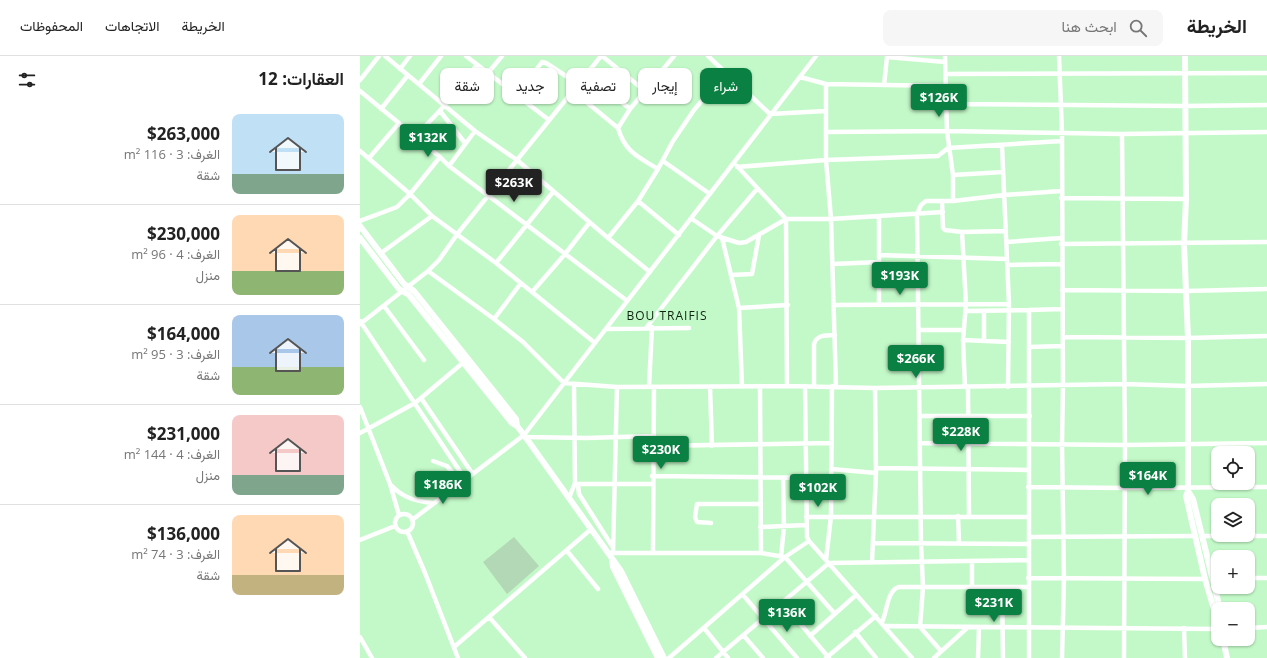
<!DOCTYPE html>
<html lang="ar">
<meta charset="utf-8">
<style>
body{margin:0;font-family:"Open Sans",Vazirmatn,sans-serif;background:#f6f6f6;color:#222;direction:rtl;height:100vh;display:flex;flex-direction:column;font-size:15px;white-space:nowrap}
*{box-sizing:border-box;margin:0}
p{font-size:13px;color:#767676}
.icon{flex:none;width:22px;height:22px;fill:none;stroke:currentColor;stroke-width:2;stroke-linecap:round;stroke-linejoin:round}
.map{position:relative;flex:1;overflow:hidden;direction:ltr}
.side{display:flex;flex-direction:column;background:#fff;width:360px}
.side>*{flex:none}
.banner{position:absolute;left:12px;top:12px;width:380px;height:36px;direction:rtl;display:flex;gap:8px}
.tools{position:absolute;left:851px;top:390px;display:grid;gap:8px}
.tools a{display:grid;place-items:center;width:44px;height:44px;border-radius:8px;background:#fff;box-shadow:0 1px 3px #0004;font-size:20px}
.price{position:absolute;translate:-50% -34px;padding:0 9px;border-radius:4px;background:#0b8043;color:#fff;font-size:13px;line-height:26px;filter:drop-shadow(0 1px 2px #0008)}
.price::after{content:'';position:absolute;left:50%;top:24px;width:12px;height:9px;margin-left:-6px;background:inherit;clip-path:polygon(0 0,100% 0,50% 100%)}
.price.on{background:#222;color:#fff}
ul{padding:0;list-style:none}
li{display:flex;align-items:center;gap:12px;height:100px;padding:0 16px}
li+li{border-top:1px solid #e0e0e0}
li span{display:grid;place-items:center;flex:none;width:112px;height:80px;border-radius:8px;color:#555}
li>.icon{margin-inline-start:auto}
span .icon{width:48px;height:48px;fill:#fffc;stroke-width:1}
li b{font-size:17px}
h2{display:flex;justify-content:space-between;align-items:center;height:48px;padding:0 16px;font-size:17px}
.chip{padding:0 14px;border-radius:8px;background:#fff;box-shadow:0 1px 3px #0004;font-size:14px;line-height:36px}
.chip.on{background:#0b8043;color:#fff}
header{display:flex;align-items:center;gap:24px;box-sizing:border-box;height:56px;padding:0 20px;background:#fff;border-bottom:1px solid #e0e0e0}
header strong{font-size:19px}
nav{display:flex;gap:22px;margin-inline-start:auto;font-size:14px}
.search{width:280px;height:36px;background:#f6f6f6;display:flex;align-items:center;gap:10px;box-sizing:border-box;padding:0 14px;border-radius:8px;color:#767676;font-size:15px}
main{display:flex;flex:1;min-height:0}
.map>svg:first-child{display:block}
</style>
<header>
<strong>الخريطة</strong>
<div class="search"><svg class="icon" aria-label="search" viewBox="0 0 24 24"><circle cx="10" cy="10" r="6"/><path d="M15 15l6 6"/></svg>ابحث هنا</div>
<nav><a>الخريطة</a><a>الاتجاهات</a><a>المحفوظات</a></nav>
</header>
<main>
<div class="map">
<svg width="907" height="602" viewBox="0 0 907 602">
<rect width="100%" height="100%" fill="#c3f9c8"/>
<path fill="#b3d8b6" d="M 154,481 L 179,510 L 147,538 L 123,506 Z"/>
<g fill="none" stroke-linecap="round" stroke-linejoin="round">
<path stroke="#fff" stroke-width="4.5" d="M 25,0 L 115,75
M 106,0 L 189,64
M 242,0 L 285,35
M 314,0 L 270,53 L 258,72 C 265,96 278,101 298,113 L 313,85 L 334,54 L 365,17
M 348,0 L 410,58 L 465,55
M 585,0 L 587,75 L 593,119 L 593,145
M 699,0 L 702,77 L 703,329 L 702,388 L 704,523 L 702,602
M 40,13 L 50,0
M 128,17 L 142,0
M 227,18 L 270,53
M 586,18 L 907,17
M 440,21 L 466,28 L 586,30
M 0,24 L 19,0
M 59,28 L 81,0
M 466,28 L 466,104 L 471,163 L 476,330
M 524,29 L 527,1 L 585,6
M 0,35 L 80,101
M 213,35 L 258,72
M 157,39 L 182,6 L 186,7 L 218,28
M 586,48 L 824,50 L 907,49
M 21,53 L 48,19
M 80,55 L 105,87
M 466,76 L 587,75 L 762,78 L 907,76
M 762,78 L 765,389 L 764,602
M 56,80 L 85,49 L 117,9
M 642,90 L 649,248 L 648,331
M 0,95 L 50,138 L 37,151 L 0,165
M 9,102 L 39,67
M 303,105 L 350,138
M 89,110 L 115,75 L 157,104 L 248,182
M 377,110 L 426,163
M 377,111 L 466,104 L 578,100 L 588,92 L 702,85
M 593,119 L 643,116
M 701,142 L 826,143
M 278,145 L 319,179
M 582,145 L 583,172 L 585,174 L 602,176 L 646,175
M 72,160 L 50,138 L 80,101 L 89,110 L 266,244
M 519,160 L 519,248
M 332,163 L 357,180 L 379,187 L 386,186 L 426,163 L 471,163 L 583,156
M 426,163 L 427,330
M 602,176 L 606,248 L 603,284 L 649,286
M 362,182 L 379,252 L 382,330
M 647,186 L 701,182
M 701,188 L 907,186
M 21,197 L 72,160 L 136,207 L 235,287
M 519,199 L 647,203
M 136,207 L 193,136
M 473,208 L 519,206
M 648,209 L 701,208
M 68,215 L 134,263 L 161,227
M 290,216 L 248,182 L 278,145 L 298,113
M 371,219 L 392,218 L 399,179
M 702,234 L 827,235 L 907,233
M 172,236 L 205,198 L 229,167
M 475,249 L 649,248
M 24,250 L 64,304
M 379,252 L 428,249
M 669,254 L 703,253
M 605,255 L 669,254 L 669,602
M 134,263 L 163,286 L 204,327 L 257,331 L 427,330 L 515,332 L 764,328 L 827,330 L 907,328
M 0,265 L 105,423
M 0,268 L 68,215 L 79,204 L 98,177 L 241,0
M 286,272 L 357,180 L 397,133
M 246,273 L 329,272
M 559,274 L 603,274
M 703,281 L 828,282 L 907,280
M 603,284 L 605,331
M 624,285 L 624,255
M 669,291 L 703,290
M 400,330 L 401,497
M 445,330 L 447,481 L 449,485 L 552,602
M 454,330 L 454,288 C 457,278 466,280 475,279
M 289,331 L 292,271
M 350,331 L 352,390
M 608,331 L 609,460
M 61,342 L 112,417
M 0,351 L 30,428 L 39,459
M 560,360 L 670,360
M 0,377 L 55,347 L 105,305
M 165,381 L 226,382 L 294,380
M 560,387 L 765,389 L 907,387
M 294,390 L 470,387
M 73,405 L 87,410 L 100,426
M 516,412 L 668,414
M 471,413 L 516,417
M 292,420 L 471,422
M 32,430 C 43,442 56,445 72,447
M 668,431 L 764,432 L 907,431
M 209,442 L 215,427 L 214,329
M35 467a9 9 0 1 1 18 0a9 9 0 1 1-18 0Z
M 598,460 L 599,487
M 446,461 L 668,461
M 52,464 L 164,379 L 456,0
M 351,467 L 337,466 L 335,461 L 337,448 L 401,448
M 400,471 L 446,469
M 47,475 L 65,517 L 98,602
M 843,480 L 907,480
M 670,481 L 834,480
M 0,484 L 35,470
M 513,487 L 669,488
M 252,490 L 219,438 L 218,428 L 293,428
M 207,495 L 238,533
M 247,497 L 401,497 L 425,501 L 475,558
M 253,497 L 257,331
M 293,497 L 294,331
M 421,501 L 424,470 L 423,422
M 466,504 L 471,460 L 472,330
M 612,505 L 612,530
M 512,506 L 516,417 L 515,332
M 668,522 L 845,523
M 888,522 L 907,522
M 642,531 L 643,602
M 383,539 L 437,602
M 422,546 L 469,602
M 129,561 L 165,602
M 522,566 C 527,556 527,534 539,531 L 668,531
M 525,570 L 858,573
M 344,572 L 368,602
M 824,572 L 825,602
M 888,572 L 907,571
M 495,576 L 516,602
M 384,580 L 403,602
M 450,580 L 496,539
M 0,581 L 12,602
M 94,591 L 230,474
M 581,595 L 560,571 L 563,531 L 561,487 L 557,158 L 561,149 L 566,145 L 593,145 L 644,139 L 701,135
M 309,602 L 425,501 L 449,485
M 356,602 L 469,507 L 669,504
M 466,602 L 516,560
M 574,602 L 607,572
M 618,602 L 619,571"/>
<path stroke="#fff" stroke-width="6" d="M 825,0 L 826,143 L 824,188 L 828,282 L 828,435 L 826,440 L 845,523 L 858,567
M 0,170 L 44,228 L 54,235 L 156,363 L 157,370
M 0,182 L 39,233 L 49,239 L 152,367 L 157,370 L 164,379 L 261,515 L 304,602
M 828,435 L 833,443 L 860,553
M 252,504 L 253,511 L 298,602
M 863,583 L 867,602"/>
</g>
<g text-anchor="middle" dominant-baseline="central" stroke-width="3" stroke-linejoin="round" paint-order="stroke">
<g font-size="12" letter-spacing="1" fill="#0f2311" stroke="#c3f9c8">
<text x="307" y="259">BOU TRAIFIS</text>
</g>
</g>
</svg>
<div class="tools">
<a><svg class="icon" aria-label="locate" viewBox="0 0 24 24"><circle cx="12" cy="12" r="6"/><path d="M12 2v4M12 18v4M2 12h4M18 12h4"/></svg></a>
<a><svg class="icon" aria-label="layers" viewBox="0 0 24 24"><path d="M12 4l9 5-9 5-9-5zM3 14l9 5 9-5"/></svg></a>
<a>+</a>
<a>−</a>
</div>
<b class="price" style="left:579px;top:62px">$126K</b>
<b class="price" style="left:68px;top:102px">$132K</b>
<b class="price on" style="left:154px;top:147px">$263K</b>
<b class="price" style="left:540px;top:240px">$193K</b>
<b class="price" style="left:556px;top:323px">$266K</b>
<b class="price" style="left:601px;top:396px">$228K</b>
<b class="price" style="left:301px;top:414px">$230K</b>
<b class="price" style="left:788px;top:440px">$164K</b>
<b class="price" style="left:83px;top:449px">$186K</b>
<b class="price" style="left:458px;top:452px">$102K</b>
<b class="price" style="left:634px;top:567px">$231K</b>
<b class="price" style="left:427px;top:577px">$136K</b>
<div class="banner">
<a class="chip on">شراء</a>
<a class="chip">إيجار</a>
<a class="chip">تصفية</a>
<a class="chip">جديد</a>
<a class="chip">شقة</a>
</div>
</div>
<section class="side">
<h2>العقارات: 12<svg class="icon" aria-label="filters" viewBox="0 0 24 24"><path d="M4 7h16M4 17h16"/><circle cx="9" cy="7" r="2"/><circle cx="15" cy="17" r="2"/></svg></h2>
<ul>
<li><span style="background:linear-gradient(#bfe0f5 75%,#7fa58c 0)"><svg class="icon" aria-label="home" viewBox="0 0 24 24"><path d="M3 11l9-7 9 7M6 9v11h12V9"/></svg></span><div><b>$263,000</b><p>الغرف: 3 · 116 m²</p><p>شقة</p></div></li>
<li><span style="background:linear-gradient(#ffd9b3 70%,#8fb573 0)"><svg class="icon" aria-label="home" viewBox="0 0 24 24"><path d="M3 11l9-7 9 7M6 9v11h12V9"/></svg></span><div><b>$230,000</b><p>الغرف: 4 · 96 m²</p><p>منزل</p></div></li>
<li><span style="background:linear-gradient(#a9c7e8 65%,#8fb573 0)"><svg class="icon" aria-label="home" viewBox="0 0 24 24"><path d="M3 11l9-7 9 7M6 9v11h12V9"/></svg></span><div><b>$164,000</b><p>الغرف: 3 · 95 m²</p><p>شقة</p></div></li>
<li><span style="background:linear-gradient(#f6c9c9 75%,#7fa58c 0)"><svg class="icon" aria-label="home" viewBox="0 0 24 24"><path d="M3 11l9-7 9 7M6 9v11h12V9"/></svg></span><div><b>$231,000</b><p>الغرف: 4 · 144 m²</p><p>منزل</p></div></li>
<li><span style="background:linear-gradient(#ffd9b3 75%,#c2b280 0)"><svg class="icon" aria-label="home" viewBox="0 0 24 24"><path d="M3 11l9-7 9 7M6 9v11h12V9"/></svg></span><div><b>$136,000</b><p>الغرف: 3 · 74 m²</p><p>شقة</p></div></li>
</ul>
</section>
</main>
